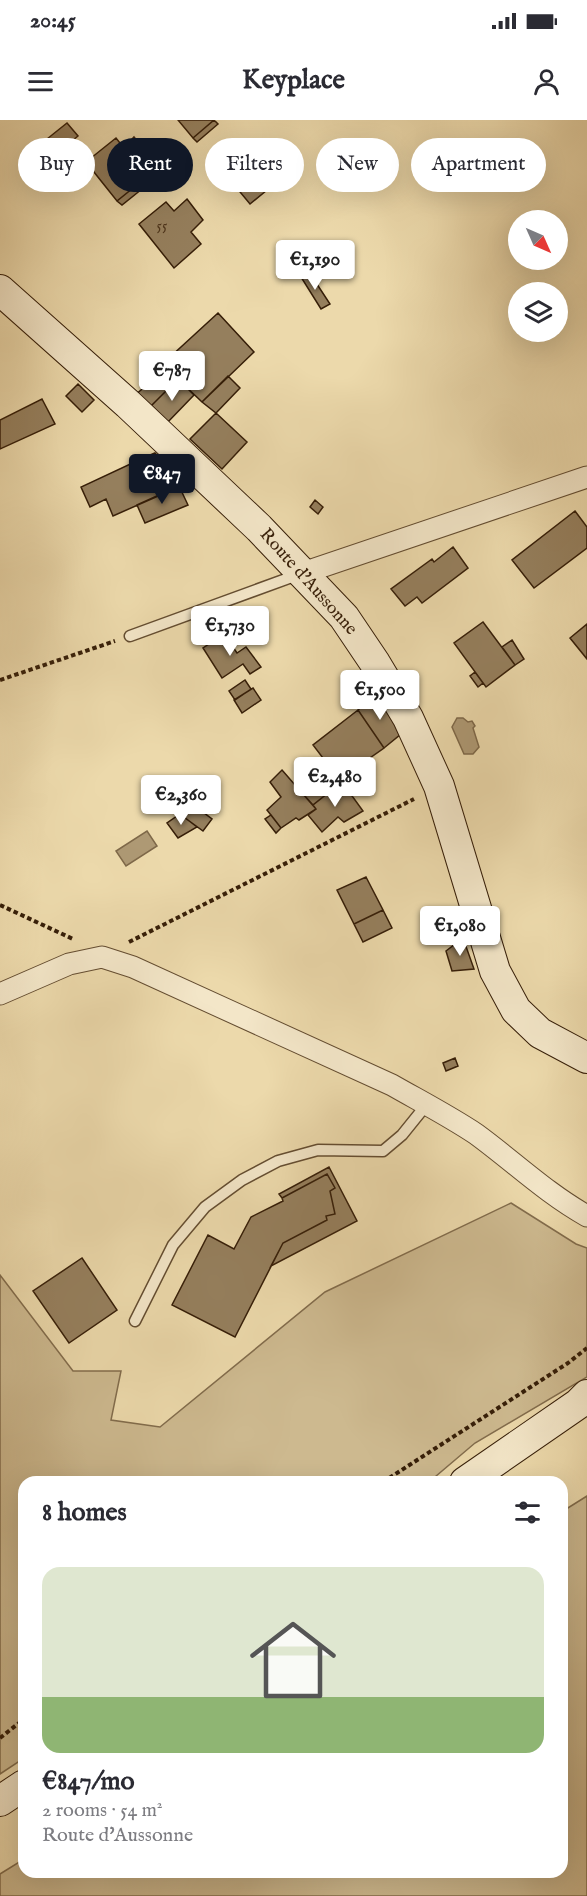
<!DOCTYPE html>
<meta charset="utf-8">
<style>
body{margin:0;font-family:"IM FELL English",serif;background:#f7f7f7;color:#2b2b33;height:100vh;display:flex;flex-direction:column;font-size:22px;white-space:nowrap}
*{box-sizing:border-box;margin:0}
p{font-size:20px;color:#7c7c81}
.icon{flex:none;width:33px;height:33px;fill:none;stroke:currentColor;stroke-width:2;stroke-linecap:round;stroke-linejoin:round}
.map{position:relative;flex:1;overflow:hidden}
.drawer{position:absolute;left:18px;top:1356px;width:550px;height:402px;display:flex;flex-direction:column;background:#fff;border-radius:18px;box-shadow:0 6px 24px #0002}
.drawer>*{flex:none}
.hud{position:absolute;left:18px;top:18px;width:552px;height:54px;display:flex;gap:12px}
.needle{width:39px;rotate:135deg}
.buttons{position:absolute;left:508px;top:90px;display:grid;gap:12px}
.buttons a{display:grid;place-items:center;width:60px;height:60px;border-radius:50%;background:#fff;box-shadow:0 6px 24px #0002;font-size:30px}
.price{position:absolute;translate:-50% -51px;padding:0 14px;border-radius:6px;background:#fff;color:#222;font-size:20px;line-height:39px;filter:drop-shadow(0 2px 3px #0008)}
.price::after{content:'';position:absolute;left:50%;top:36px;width:18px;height:14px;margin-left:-9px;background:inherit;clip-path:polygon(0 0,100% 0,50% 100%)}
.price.current{background:#111827;color:#fff}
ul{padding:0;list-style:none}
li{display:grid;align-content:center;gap:12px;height:318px;padding:0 24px}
li span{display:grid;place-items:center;height:186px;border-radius:18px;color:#555}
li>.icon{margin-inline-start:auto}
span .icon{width:108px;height:108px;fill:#fffc;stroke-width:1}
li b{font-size:26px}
h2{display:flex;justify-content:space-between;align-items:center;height:72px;padding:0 24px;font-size:26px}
.chip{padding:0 21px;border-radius:27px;background:#fff;box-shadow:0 6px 24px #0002;font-size:21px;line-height:54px}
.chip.current{background:#111827;color:#fff}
.status{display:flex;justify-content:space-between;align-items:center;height:42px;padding:0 30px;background:#fff;direction:ltr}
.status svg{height:16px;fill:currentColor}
header{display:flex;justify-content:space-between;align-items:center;height:78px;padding:0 24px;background:#fff;font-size:27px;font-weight:700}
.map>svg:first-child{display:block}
</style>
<div class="status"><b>20:45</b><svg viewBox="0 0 49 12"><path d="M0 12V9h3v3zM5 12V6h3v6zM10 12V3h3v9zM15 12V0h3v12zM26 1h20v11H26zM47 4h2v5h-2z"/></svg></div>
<header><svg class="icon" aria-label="menu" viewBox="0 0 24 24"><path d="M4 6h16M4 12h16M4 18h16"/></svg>Keyplace<svg class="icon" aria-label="person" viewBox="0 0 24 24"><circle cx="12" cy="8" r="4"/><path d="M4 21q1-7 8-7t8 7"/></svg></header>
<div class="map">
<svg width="587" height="1776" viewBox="0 0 587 1776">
<rect width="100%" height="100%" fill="#ecd9ab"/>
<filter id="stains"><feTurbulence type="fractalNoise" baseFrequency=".00333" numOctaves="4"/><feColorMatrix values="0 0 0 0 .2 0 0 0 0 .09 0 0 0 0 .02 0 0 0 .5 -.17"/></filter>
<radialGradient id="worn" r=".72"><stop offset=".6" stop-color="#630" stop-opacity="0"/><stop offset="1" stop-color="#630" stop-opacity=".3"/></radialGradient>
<path fill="#cdb98f" stroke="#826c4c" stroke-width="1.5" d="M 511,1083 L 576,1124 L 587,1128 L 587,1257 L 475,1323 L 429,1362 L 24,1362 L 24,1638 L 0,1654 L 0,1155 L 73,1251 L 121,1251 L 111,1300 L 160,1307 L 325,1172 Z
M 587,1376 L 587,1776 L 0,1776 L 0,1754 L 24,1739 L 24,1752 L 562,1752 L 563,1391 Z"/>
<path fill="#ae9974" stroke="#7e6849" stroke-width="1.5" d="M 457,598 L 463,598 L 468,602 L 472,601 L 475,606 L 473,608 L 479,627 L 473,634 L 464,634 L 452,607 Z
M 147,711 L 157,726 L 126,746 L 116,731 Z"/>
<path fill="#957f5d" stroke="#361e08" stroke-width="1.5" d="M 178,0 L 214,0 L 193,18 Z
M 214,0 L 218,4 L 197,22 L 193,18 Z
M 67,3 L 78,16 L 54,36 L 42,23 Z
M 134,17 L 150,36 L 140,46 L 148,56 L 117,81 L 86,42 L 116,18 L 124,28 Z
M 251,42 L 272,66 L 250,84 L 231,61 Z
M 148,56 L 152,61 L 122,85 L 117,81 Z
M 187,79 L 203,100 L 191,112 L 201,124 L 174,148 L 139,104 L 166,82 L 174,91 Z
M 309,152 L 330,184 L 321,189 L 301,157 Z
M 218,193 L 254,232 L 202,282 L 178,259 L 149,288 L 134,276 L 148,264 L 144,261 Z
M 228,256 L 240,268 L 216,293 L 202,282 Z
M 178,259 L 194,275 L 166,304 L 149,288 Z
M 78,264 L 94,280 L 82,292 L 66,276 Z
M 42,279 L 55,304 L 0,329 L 0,300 Z
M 216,293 L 247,322 L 222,349 L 190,319 Z
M 155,333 L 186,363 L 158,376 L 141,339 Z
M 141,339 L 158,376 L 113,396 L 106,379 L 90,387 L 81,367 Z
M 179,366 L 188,385 L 145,403 L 137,385 Z
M 315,380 L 323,387 L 318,394 L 310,387 Z
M 575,391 L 587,407 L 587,428 L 534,468 L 512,440 Z
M 453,427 L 468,448 L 422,483 L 417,477 L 405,486 L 391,469 L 432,439 L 434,442 Z
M 483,502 L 515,545 L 486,567 L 454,523 Z
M 587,504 L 587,539 L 570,518 Z
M 224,514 L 237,533 L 246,527 L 261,547 L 250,554 L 243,544 L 222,558 L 203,528 Z
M 512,520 L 524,539 L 515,545 L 502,527 Z
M 475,552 L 483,563 L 478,567 L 470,556 Z
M 245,560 L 251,569 L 235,580 L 229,571 Z
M 253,568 L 261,580 L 242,593 L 234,580 Z
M 377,574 L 401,614 L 384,628 L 358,590 Z
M 358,590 L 384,628 L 357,647 L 367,665 L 352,676 L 313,625 Z
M 321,644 L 325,650 L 329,646 L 342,662 L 313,685 L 295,665 Z
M 282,650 L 316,689 L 299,700 L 296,698 L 281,708 L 267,690 L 281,677 L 270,662 Z
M 342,662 L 363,691 L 344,702 L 338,697 L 322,712 L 308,695 L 316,689 L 313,685 Z
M 187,680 L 212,699 L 203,711 L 177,692 Z
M 180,694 L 197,707 L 178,718 L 167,703 Z
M 271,695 L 281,708 L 276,713 L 265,699 Z
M 366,757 L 383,790 L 354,804 L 337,770 Z
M 383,790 L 392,808 L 363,822 L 354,804 Z
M 463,818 L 474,849 L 452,851 L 446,831 Z
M 455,938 L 458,946 L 446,951 L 443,943 Z
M 329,1047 L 357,1101 L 271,1146 L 283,1123 L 327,1100 L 326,1096 L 335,1094 L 330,1071 L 335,1068 L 327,1054 L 282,1078 L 279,1074 Z
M 327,1054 L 335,1068 L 330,1071 L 335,1094 L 326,1096 L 327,1100 L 283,1123 L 235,1217 L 172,1185 L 208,1115 L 234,1129 L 251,1097 L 283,1081 L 282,1078 Z
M 82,1138 L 117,1190 L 69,1223 L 33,1171 Z"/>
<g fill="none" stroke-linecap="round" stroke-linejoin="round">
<g stroke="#644d31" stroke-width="13">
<path id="lane" d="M 130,516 L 300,454
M 135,1201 L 173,1125 L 205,1087 L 242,1060 L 278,1041 L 318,1030 L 383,1031 L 402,1015 L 427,984"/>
</g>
<g stroke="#644d31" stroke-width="23">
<path id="street" d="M 303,453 L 587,357
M 0,874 L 69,844 L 102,837 L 133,847 L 392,965 C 420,981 449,996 476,1014 C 513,1041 546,1073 587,1096"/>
</g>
<g stroke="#361e08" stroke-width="32">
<path id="secondary" d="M 0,170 L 128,284 L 259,408 L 344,497 L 375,543 L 408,598 L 439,666 L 495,851 L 516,890 L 540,913 L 587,938
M 465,1362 L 578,1284 L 587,1275
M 0,1681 L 24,1665"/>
</g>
<path stroke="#361e08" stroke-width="4" stroke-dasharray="4.5 3" stroke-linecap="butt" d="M 0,560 L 115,521
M 0,785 L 73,819
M 129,822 L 414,679
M 383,1362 L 568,1243 L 587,1228
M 0,1618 L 24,1599"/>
<use href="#lane" stroke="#f3e6c8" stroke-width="10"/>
<use href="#street" stroke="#f3e6c8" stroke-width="21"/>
<use href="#secondary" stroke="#f3e6c8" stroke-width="30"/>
</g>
<g text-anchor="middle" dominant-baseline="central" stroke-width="4.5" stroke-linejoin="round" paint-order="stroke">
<g font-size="15" fill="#4e361d">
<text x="162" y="105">55</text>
</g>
<g font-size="18" fill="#361e08" stroke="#f3e6c8">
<text transform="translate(308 462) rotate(48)">Route d'Aussonne</text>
</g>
</g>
<rect width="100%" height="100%" filter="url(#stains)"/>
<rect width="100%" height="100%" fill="url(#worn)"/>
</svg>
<div class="buttons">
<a><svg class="needle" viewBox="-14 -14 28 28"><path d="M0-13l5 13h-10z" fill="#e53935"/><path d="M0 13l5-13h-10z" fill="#7c7c81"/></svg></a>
<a><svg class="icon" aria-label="layers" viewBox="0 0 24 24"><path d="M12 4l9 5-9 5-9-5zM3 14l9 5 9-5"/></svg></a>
</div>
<b class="price" style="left:315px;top:171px">€1,190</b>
<b class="price" style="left:172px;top:282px">€787</b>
<b class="price current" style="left:162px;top:385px">€847</b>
<b class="price" style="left:230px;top:537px">€1,730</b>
<b class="price" style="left:380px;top:601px">€1,500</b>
<b class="price" style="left:335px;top:688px">€2,480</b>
<b class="price" style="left:181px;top:706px">€2,360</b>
<b class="price" style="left:460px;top:837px">€1,080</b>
<div class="hud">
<a class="chip">Buy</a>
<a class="chip current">Rent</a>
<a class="chip">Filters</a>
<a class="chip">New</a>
<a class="chip">Apartment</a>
</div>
<section class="drawer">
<h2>8 homes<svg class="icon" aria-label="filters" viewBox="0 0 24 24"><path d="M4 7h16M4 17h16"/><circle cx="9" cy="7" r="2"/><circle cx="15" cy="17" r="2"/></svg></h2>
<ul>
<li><span style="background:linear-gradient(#dfe7d0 70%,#8fb573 0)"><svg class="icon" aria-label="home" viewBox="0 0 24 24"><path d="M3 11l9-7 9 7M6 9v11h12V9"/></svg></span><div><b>€847/mo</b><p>2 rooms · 54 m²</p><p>Route d'Aussonne</p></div></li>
</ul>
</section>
</div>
